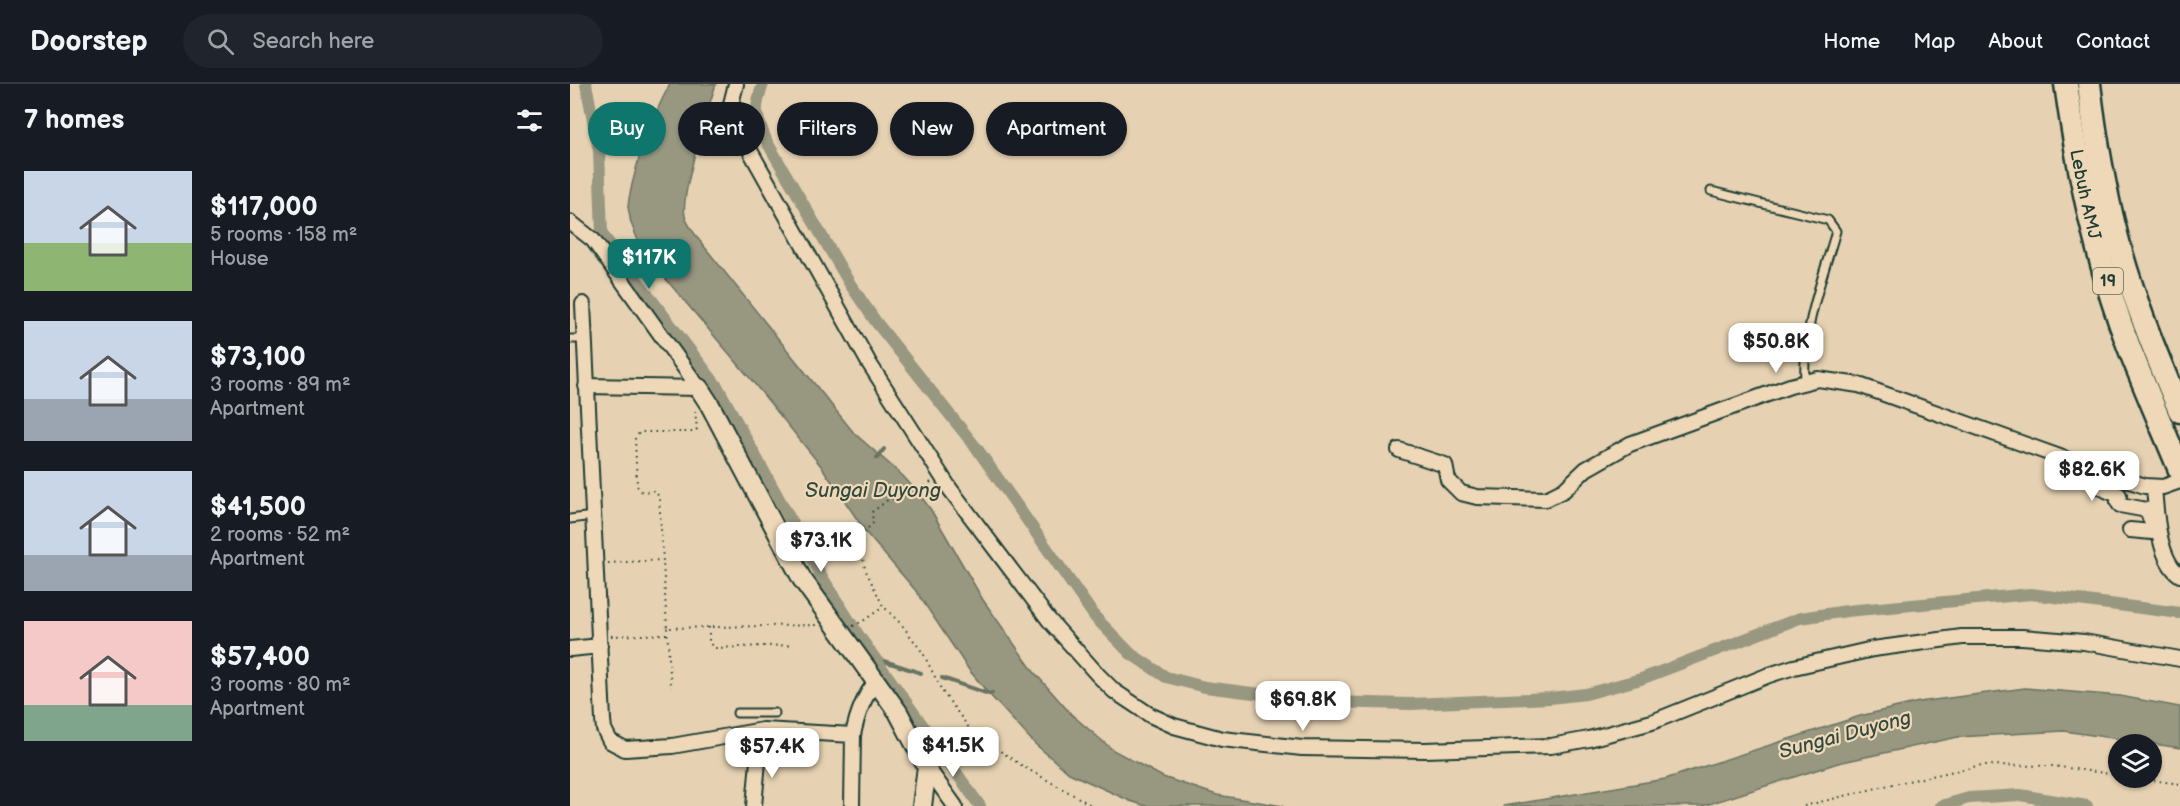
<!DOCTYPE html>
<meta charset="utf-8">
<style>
body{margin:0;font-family:"Balsamiq Sans",sans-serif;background:#20242c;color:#f1f3f6;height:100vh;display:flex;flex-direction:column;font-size:22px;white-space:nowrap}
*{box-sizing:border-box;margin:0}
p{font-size:20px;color:#9ea1a6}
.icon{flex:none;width:33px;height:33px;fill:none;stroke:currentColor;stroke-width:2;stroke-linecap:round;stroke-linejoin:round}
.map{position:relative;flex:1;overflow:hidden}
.details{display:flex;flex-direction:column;background:#171b24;width:570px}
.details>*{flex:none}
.guide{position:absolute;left:18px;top:18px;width:570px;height:54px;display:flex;gap:12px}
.controls{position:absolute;left:1538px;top:650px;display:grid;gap:12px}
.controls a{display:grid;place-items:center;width:54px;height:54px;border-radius:50%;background:#171b24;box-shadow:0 2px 4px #0004;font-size:30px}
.price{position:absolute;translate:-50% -51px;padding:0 14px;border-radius:12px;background:#fff;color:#222;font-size:20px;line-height:39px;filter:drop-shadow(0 2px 3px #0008)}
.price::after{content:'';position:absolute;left:50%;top:36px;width:18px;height:14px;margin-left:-9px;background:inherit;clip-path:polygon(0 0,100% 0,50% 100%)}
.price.current{background:#0f766e;color:#fff}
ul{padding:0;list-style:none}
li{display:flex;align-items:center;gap:18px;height:150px;padding:0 24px}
li span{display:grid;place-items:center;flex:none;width:168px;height:120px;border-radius:0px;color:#555}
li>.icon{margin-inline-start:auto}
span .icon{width:72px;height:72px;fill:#fffc;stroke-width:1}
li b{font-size:26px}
h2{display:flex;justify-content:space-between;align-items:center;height:72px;padding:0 24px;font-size:26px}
.chip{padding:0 21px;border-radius:27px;background:#171b24;box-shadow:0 2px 4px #0004;font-size:21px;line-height:54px}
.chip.current{background:#0f766e;color:#fff}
header{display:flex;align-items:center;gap:36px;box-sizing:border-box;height:84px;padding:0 30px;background:#171b24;border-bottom:2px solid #363941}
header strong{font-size:28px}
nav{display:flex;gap:33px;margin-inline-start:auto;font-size:21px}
.search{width:420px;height:54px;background:#20242c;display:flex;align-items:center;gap:15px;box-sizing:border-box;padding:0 21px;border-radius:33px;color:#9ea1a6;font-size:22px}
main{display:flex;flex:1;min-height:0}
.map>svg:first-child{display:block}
</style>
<header>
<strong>Doorstep</strong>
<div class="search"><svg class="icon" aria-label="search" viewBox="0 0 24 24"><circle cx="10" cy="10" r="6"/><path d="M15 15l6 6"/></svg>Search here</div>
<nav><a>Home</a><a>Map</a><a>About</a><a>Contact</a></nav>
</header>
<main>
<section class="details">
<h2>7 homes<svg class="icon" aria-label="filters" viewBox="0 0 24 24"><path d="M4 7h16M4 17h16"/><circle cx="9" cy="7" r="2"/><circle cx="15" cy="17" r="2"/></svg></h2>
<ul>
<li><span style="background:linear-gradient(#c9d6e8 60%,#8fb573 0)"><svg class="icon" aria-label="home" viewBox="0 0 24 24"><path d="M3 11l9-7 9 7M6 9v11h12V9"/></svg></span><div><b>$117,000</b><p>5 rooms · 158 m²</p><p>House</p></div></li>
<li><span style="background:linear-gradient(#c9d6e8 65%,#9aa5b1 0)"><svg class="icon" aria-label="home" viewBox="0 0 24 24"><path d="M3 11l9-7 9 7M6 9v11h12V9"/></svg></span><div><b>$73,100</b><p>3 rooms · 89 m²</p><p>Apartment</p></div></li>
<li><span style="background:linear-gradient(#c9d6e8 70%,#9aa5b1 0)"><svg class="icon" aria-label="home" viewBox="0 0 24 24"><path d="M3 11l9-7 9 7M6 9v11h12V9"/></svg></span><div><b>$41,500</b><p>2 rooms · 52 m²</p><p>Apartment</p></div></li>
<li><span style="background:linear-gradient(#f6c9c9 70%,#7fa58c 0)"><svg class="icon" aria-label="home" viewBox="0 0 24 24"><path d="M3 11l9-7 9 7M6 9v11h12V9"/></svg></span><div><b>$57,400</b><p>3 rooms · 80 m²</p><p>Apartment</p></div></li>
</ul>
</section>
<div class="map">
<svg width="1610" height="722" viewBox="0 0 1610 722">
<rect width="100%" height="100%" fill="#e6d2b2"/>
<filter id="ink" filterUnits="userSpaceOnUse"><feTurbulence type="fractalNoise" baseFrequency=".0167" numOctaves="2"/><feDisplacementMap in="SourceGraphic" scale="12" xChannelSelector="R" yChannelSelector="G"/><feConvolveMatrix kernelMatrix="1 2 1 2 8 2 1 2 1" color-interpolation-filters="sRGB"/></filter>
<g filter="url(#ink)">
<path fill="#989780" stroke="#687362" stroke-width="1.5" d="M 100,0 L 146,0 C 138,24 110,112 115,132 C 117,140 124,149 129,156 L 284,349 L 333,392 L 350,411 L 361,426 L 413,516 L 464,588 L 501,630 L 543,666 L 593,693 L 647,711 L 713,722 L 576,722 L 560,717 L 499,689 L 465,660 L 419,610 L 399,586 L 346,507 L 297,450 L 251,382 L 179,293 L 89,187 L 69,159 L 61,139 L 58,123 L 59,115 C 67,73 80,37 100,0 Z
M 1455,604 L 1550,612 L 1610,623 L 1610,664 L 1494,647 L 1388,653 L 1268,679 L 1133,722 L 933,722 L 1095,695 L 1290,632 L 1349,618 Z"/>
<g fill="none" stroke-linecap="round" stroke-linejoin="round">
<path stroke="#687362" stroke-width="4" d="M 307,374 L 314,365
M 305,574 L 351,589
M 372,594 L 419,610 L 422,609"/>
<path stroke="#989780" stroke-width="12" d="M 16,0 L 29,67 L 32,150 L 147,302 L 252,493 L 289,552 L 410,722
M 193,0 C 183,28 186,31 197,58 L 280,200 L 306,238 L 408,366 L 525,533 L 561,570 L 596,593 L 635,603 L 756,618 L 841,620 L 980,614 L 1016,610 L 1071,595 L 1230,534 L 1277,527 L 1461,510 L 1610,529
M 1371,722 L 1399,714 L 1450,711 L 1517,722"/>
<g stroke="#1f3d34" stroke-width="11">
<path id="service" d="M 1141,107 L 1258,136 L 1266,147 C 1252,196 1232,246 1235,297
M 0,255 L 14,255
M 0,435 L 23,432
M 167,629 L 205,629"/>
</g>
<g stroke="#1f3d34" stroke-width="18">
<path id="minor" d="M 166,0 L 160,24 L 164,38 L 299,279 L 380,405 L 479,536 L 528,591 L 544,607 L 580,631 L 604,642 L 652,655 L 732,664 L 855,666 L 981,662 L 1019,655 L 1082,638 L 1199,591 L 1224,583 L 1303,565 L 1392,553 L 1452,553 L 1514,558 L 1610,575
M 0,138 L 23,156 L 129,304
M 13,220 L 33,636 L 34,645 L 40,657 L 55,665 L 102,662 L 193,646 L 283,651 C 287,631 293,613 306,598
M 16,302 L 129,304
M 829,366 L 875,381 L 878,396 L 891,409 L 907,413 L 976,415 L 994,406 L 1016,385 L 1060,360 L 1220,302 L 1248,295 L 1289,301 L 1526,386 L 1575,402 L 1593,403 L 1610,397
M 1526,386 C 1527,404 1533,406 1549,411 L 1548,418 L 1550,421 L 1577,426 L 1582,439 L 1582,448 L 1560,446
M 1584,403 C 1586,428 1588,476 1610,491
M 0,565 L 30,562
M 357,683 L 385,722
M 184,722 L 189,666
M 282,722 L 283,651"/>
</g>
<g stroke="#1f3d34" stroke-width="22">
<path id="tertiary" d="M 129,304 L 140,321 L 232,495 L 328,628 L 357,683 L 352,722"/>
</g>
<g stroke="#1f3d34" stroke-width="27">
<g id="trunk">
<path id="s1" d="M 1496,0 C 1508,87 1527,180 1559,263 C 1575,304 1593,345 1610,386"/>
<path d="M 1519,0 C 1525,52 1534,104 1547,154 C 1563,214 1586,271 1610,327"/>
</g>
</g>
<path stroke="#1f3d34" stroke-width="2" stroke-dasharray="1.5 4.5" stroke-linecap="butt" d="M 125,327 L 127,345 L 123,348 L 70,348 L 65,354 L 67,402 L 72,408 L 83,407 L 89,412 L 97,544 L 247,541
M 361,398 L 341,410 L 319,415 L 302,428 L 303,439 L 292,450 L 291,463 L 295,485 L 313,522 L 332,541 L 353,569 L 372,607 L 402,648 L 454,683 L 523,722
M 38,479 L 92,476
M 283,542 L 293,537 L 313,523
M 139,543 L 139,559 L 145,564 L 222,561
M 97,544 L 101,604
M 41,552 L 98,550
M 1560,693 L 1610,700
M 1234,722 L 1315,702 L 1412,681 L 1483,682 L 1548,691"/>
<use href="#service" stroke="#eed8b7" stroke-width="7"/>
<use href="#minor" stroke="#eed8b7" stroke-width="14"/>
<use href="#tertiary" stroke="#eed8b7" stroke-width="18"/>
<use href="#trunk" stroke="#eed8b7" stroke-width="22"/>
</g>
</g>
<g text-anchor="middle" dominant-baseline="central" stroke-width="4.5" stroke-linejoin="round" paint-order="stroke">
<rect fill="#eed8b7" stroke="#5d6c5b" stroke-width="1.5" x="1523" y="184" width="30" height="26" rx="4.5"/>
<g font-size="16" font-weight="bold" fill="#1f3d34">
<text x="1538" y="197">19</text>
</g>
<g font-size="18" fill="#1f3d34" stroke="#eed8b7">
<text stroke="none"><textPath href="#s1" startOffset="112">Lebuh AMJ</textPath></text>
</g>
<g font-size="20" font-style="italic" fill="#314a3f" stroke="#eed8b7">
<text x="303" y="407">Sungai Duyong</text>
<text transform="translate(1275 651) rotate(-15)">Sungai Duyong</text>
</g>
</g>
</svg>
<div class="controls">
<a><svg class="icon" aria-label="layers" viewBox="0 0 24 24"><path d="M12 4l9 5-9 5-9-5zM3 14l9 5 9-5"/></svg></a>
</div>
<b class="price current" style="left:79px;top:206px">$117K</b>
<b class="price" style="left:1206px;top:290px">$50.8K</b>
<b class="price" style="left:1522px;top:418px">$82.6K</b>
<b class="price" style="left:251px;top:489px">$73.1K</b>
<b class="price" style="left:733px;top:648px">$69.8K</b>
<b class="price" style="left:383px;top:694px">$41.5K</b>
<b class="price" style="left:202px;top:695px">$57.4K</b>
<div class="guide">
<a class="chip current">Buy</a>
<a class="chip">Rent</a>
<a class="chip">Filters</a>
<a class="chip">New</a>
<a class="chip">Apartment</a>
</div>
</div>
</main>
